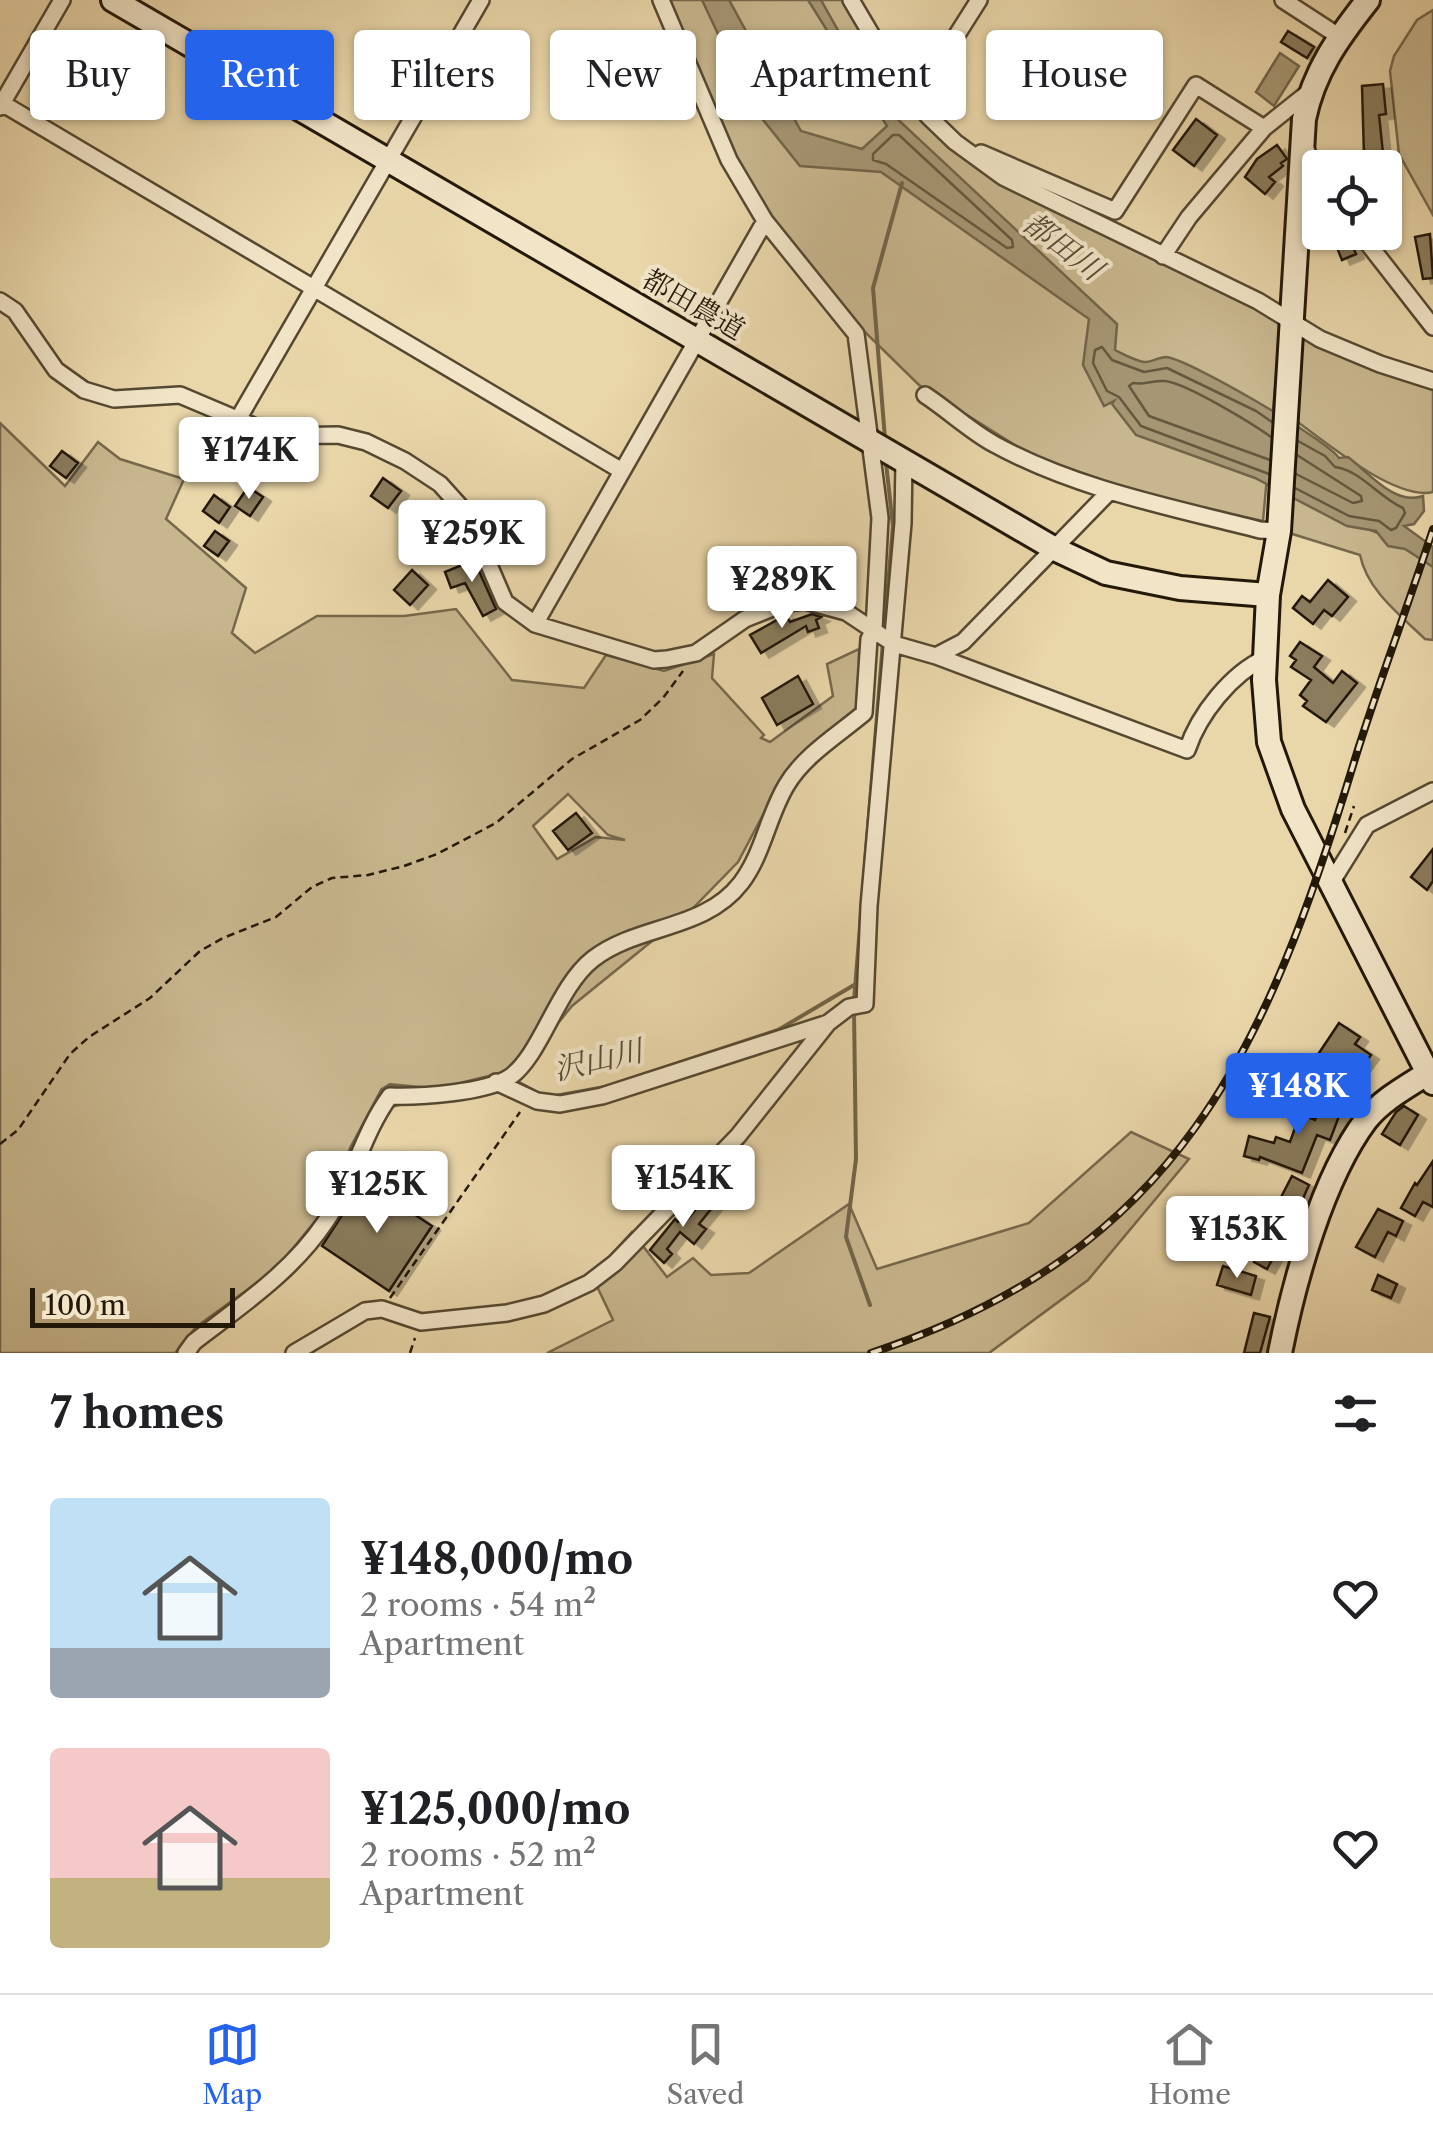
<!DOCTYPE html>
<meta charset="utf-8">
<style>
body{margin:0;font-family:"Libre Caslon Text","Noto Serif JP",serif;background:#f6f6f6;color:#202124;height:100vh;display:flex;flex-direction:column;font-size:38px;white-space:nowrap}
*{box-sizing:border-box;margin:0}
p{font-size:32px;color:#757577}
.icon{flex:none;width:55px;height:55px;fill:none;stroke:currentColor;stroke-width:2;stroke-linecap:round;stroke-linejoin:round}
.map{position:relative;height:1353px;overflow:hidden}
.details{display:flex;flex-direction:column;background:#fff;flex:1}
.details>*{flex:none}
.guide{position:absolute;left:30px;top:30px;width:1375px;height:90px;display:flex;gap:20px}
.fabs{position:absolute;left:1302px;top:150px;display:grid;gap:20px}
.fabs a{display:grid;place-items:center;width:100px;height:100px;border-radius:10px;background:#fff;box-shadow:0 2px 8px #0004;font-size:50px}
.scale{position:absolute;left:30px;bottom:25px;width:205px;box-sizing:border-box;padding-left:10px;border:5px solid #241909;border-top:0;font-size:28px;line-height:35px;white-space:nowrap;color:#241909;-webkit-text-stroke:8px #f1e4c7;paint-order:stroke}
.price{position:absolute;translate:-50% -85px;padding:0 22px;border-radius:10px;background:#fff;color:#222;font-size:32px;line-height:65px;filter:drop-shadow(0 2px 5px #0008)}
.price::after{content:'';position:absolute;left:50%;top:60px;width:30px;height:22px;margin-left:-15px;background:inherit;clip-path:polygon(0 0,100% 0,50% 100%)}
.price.active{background:#2563eb;color:#fff}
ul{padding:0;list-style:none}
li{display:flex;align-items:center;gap:30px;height:250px;padding:0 50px}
li span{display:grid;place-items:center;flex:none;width:280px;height:200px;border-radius:10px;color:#555}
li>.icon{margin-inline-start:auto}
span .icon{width:120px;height:120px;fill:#fffc;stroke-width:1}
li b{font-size:42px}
h2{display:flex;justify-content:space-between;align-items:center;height:120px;padding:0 50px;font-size:42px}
.pill{padding:0 35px;border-radius:10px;background:#fff;box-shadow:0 2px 8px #0004;font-size:35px;line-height:90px}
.pill.active{background:#2563eb;color:#fff}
.dock{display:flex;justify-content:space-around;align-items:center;height:140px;border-top:2px solid #e0e0e0;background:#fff;font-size:28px;color:#757577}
.dock a{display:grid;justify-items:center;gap:5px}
.dock .active{color:#2563eb}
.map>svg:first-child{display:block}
</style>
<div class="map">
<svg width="1433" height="1353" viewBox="0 0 1433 1353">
<defs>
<filter id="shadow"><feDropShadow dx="8" dy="4.5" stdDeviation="0" flood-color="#0004"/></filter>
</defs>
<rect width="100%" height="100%" fill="#e9d6a9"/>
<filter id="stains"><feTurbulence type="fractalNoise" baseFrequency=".002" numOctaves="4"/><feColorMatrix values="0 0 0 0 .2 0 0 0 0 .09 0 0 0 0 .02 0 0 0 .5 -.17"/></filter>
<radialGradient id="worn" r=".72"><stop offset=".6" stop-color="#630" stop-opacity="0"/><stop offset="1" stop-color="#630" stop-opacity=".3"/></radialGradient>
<path fill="#c8b68e" stroke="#76684c" stroke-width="2.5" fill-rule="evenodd" d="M 669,0 L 852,0 L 859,14 L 970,160 L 1281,321 L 1263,521 L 1153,498 L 1031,455 L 919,385 L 824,292 L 749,184 L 701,92 Z
M 1433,10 L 1433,215 L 1399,154 L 1390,71 L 1394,56 L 1417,20 Z
M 1300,336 L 1388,375 L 1433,386 L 1433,492 C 1396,501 1325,442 1295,420 Z
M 0,423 L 65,486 L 98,442 L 120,459 L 184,479 L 166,519 L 246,588 L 232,633 L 255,653 L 317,616 L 404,616 L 456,609 L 512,680 L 584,688 L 606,655 L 664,671 L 714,654 L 712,678 L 764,735 L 761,738 L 770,742 L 833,696 L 827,664 L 859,649 L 859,712 L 773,796 L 738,862 L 694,907 L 572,1006 L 518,1072 L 384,1109 L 331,1209 L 265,1287 L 203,1330 L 197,1353 L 0,1353 ZM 568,794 L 608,835 L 625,840 L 596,837 L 557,859 L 533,826 Z
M 1289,496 L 1433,556 L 1433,640 L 1425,639 C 1400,615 1367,590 1360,555 L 1286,532 Z
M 1131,1132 L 1189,1159 L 1088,1280 L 989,1353 L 547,1353 L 613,1320 L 592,1276 L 632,1232 L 667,1277 L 693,1258 L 711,1275 L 749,1273 L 849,1204 L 877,1269 L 1029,1223 Z"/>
<path fill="#a69673" stroke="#726449" stroke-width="2.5" d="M 702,0 L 729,0 L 801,131 L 862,149 L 887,126 L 808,0 L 821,0 L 877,100 L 1117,324 L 1115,350 C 1123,354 1134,360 1144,362 C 1151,363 1158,357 1166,357 C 1187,358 1329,441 1339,458 L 1348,457 C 1369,473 1395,506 1423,496 L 1424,511 L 1414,524 L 1404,526 L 1433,547 L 1433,567 L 1405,549 L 1388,546 L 1376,531 L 1347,526 L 1255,478 L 1136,435 L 1112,404 L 1114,401 L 1104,406 L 1083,365 L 1089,319 L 881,172 L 800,166 L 752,106 Z
M 1280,53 L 1299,66 L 1274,106 L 1256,92 Z"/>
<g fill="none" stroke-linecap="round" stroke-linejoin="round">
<path stroke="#65583e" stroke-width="2.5" d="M 893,135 L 899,135 L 1012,240 L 1013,247 L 1007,248 L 886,164 L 873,160 L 873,154 Z
M 1270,460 L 1149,416 L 1129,386 L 1133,383 C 1145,385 1153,380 1165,381 C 1186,383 1253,424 1271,437
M 1269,474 L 1141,426 L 1119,397 L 1107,391 L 1093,363 L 1095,350 L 1102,347 L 1112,360 L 1144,372 L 1167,368 L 1256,411 L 1272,422
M 1296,474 L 1353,503 L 1362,501 L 1361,496 L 1297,455
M 1295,488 L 1349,516 L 1379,521 L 1391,530 L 1396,528 L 1405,513 L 1403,508 C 1380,498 1360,470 1335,467 L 1325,456 L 1298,441"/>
<path stroke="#726449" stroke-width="4" d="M 885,439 L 873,288 L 902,183
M 884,633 L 893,526 L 886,463
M 854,1001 L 883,642
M 854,1011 L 856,1159 L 846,1237 L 870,1305
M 514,1080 L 541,1095
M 447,1087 L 496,1075
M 555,1096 L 605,1087 L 778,1030 L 854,985
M 329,1202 L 351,1148 L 382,1090 L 390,1085 L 422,1088
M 287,1257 L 325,1210
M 176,1353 L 197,1327 L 258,1283"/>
</g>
<path fill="#8a7b5c" stroke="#241909" stroke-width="2.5" filter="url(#shadow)" d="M 1288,31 L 1314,47 L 1307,58 L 1281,42 Z
M 1383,84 L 1386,114 L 1379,115 L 1383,153 L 1364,155 L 1362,86 Z
M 1196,119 L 1217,135 L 1194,166 L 1173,150 Z
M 1277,145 L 1287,159 L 1281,163 L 1283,166 L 1269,177 L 1275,182 L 1265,194 L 1245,177 L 1257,159 Z
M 1430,234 L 1433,278 L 1423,279 L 1415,237 Z
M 1348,235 L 1356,254 L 1342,260 L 1334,240 Z
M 62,451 L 78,463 L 66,478 L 50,466 Z
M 383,478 L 401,491 L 388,508 L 371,496 Z
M 248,487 L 263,497 L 250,516 L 235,506 Z
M 214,495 L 230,507 L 219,523 L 203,511 Z
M 215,531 L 229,541 L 218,556 L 204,546 Z
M 474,560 L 496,609 L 483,616 L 465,583 L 451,588 L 445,572 Z
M 412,570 L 428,585 L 410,605 L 394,590 Z
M 1328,580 L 1348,597 L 1332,616 L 1324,610 L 1313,624 L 1293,608 L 1302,596 L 1310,602 Z
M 812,614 L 821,617 L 816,620 L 819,628 L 808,632 L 806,626 L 761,653 L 750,635 L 786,615 L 790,622 Z
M 1300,642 L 1322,656 L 1314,667 L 1333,683 L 1342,671 L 1357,683 L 1326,722 L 1303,706 L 1307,701 L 1300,695 L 1311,680 L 1291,667 L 1296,660 L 1290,656 Z
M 798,676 L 813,704 L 777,725 L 762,698 Z
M 576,813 L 592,833 L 568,850 L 553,831 Z
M 1433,849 L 1433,881 L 1427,890 L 1411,877 Z
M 1339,1023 L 1360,1037 L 1355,1044 L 1371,1055 L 1362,1067 L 1356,1062 L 1350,1070 L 1342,1064 L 1338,1070 L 1317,1056 Z
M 1325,1096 L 1344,1103 L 1330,1140 L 1317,1135 L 1302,1173 L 1260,1157 L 1259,1160 L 1244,1156 L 1249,1136 L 1274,1143 L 1276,1137 L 1290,1142 L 1300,1114 L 1315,1120 Z
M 1404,1106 L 1418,1115 L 1400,1145 L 1382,1134 L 1396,1112 Z
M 1433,1161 L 1433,1207 L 1423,1202 L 1415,1216 L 1401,1208 L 1415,1183 L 1417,1185 Z
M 1292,1176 L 1309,1185 L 1304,1196 L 1301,1217 L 1296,1232 L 1288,1231 L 1267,1269 L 1254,1262 L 1267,1237 L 1275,1242 L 1279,1201 Z
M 364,1181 L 432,1226 L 389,1291 L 322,1246 Z
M 707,1196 L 716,1203 L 699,1224 L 706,1229 L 694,1244 L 680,1232 L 667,1249 L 672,1254 L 664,1263 L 650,1250 L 675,1219 L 678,1222 L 682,1218 L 685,1222 Z
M 1217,1200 L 1243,1210 L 1237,1225 L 1211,1215 Z
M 1378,1209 L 1403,1221 L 1396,1236 L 1388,1232 L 1375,1257 L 1356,1247 Z
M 1223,1266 L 1256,1276 L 1251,1295 L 1217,1285 Z
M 1378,1275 L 1397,1284 L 1391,1298 L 1372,1290 Z
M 1254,1313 L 1270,1317 L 1260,1353 L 1244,1353 Z"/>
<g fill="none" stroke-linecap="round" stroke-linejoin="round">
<g stroke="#554831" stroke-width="20">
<path id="street" d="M 851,0 L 887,61 L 928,116 L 955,142 L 1003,177 L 1258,301 L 1320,339 L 1380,364 L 1433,381
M 1283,0 L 1340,37
M 915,101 L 979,0
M 0,102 L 622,471
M 0,107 L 62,0
M 1305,147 L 1320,180
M 981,153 L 1115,211 L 1196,85 L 1264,128
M 1359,232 L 1433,327
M 1163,256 L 1189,217 L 1264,128 L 1309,92
M 0,301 L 15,311 L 56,370 L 84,390 L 114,399 L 180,395 L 277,436 L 338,435 L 366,442 L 405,461 L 440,484 L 467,514 L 505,602 L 535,624 L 654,660 L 667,659 L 696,653 L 745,619 L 785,603 L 805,601 L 846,612 L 894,644 L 936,656 L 963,642 L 1110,491
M 925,395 C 948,410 970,431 994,444 C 1076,489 1170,507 1260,530 L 1279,531
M 237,421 L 481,0
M 535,624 L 765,221
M 936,656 L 1187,750 C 1199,714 1231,674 1265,658
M 1331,883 L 1367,825 L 1433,791
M 496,1082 L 537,1101 L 560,1104 L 602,1096 L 828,1023
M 186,1353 L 194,1342 C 242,1305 292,1272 326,1221 C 353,1182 362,1134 390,1096 C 419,1097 486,1093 510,1077 C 542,1054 557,987 593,959 C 638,924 704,931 741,883 C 763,854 768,816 786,786 C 803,756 838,735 864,713 L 869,639 L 874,629 L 880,518 L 856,334 L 765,221 L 729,160 L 661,0
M 294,1353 L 365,1311 L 382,1309 L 421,1322 L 507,1313 L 544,1304 L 589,1283 L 615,1263 L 738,1136 L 828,1023 L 849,1007 L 865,1004 L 869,906 L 903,523 L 904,460"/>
</g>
<g stroke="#241909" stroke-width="28">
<path id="secondary" d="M 113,0 L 1055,549 L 1106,573 L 1180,588 L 1268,595
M 1368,0 C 1338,38 1314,71 1304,119 L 1279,531 L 1268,595 L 1264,680 L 1269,742 L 1293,809 L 1433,1083
M 1280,1353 C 1294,1282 1322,1179 1366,1120 C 1382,1100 1406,1087 1428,1073"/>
</g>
<path stroke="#241909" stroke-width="2.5" stroke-dasharray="8 5" stroke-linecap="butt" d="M 1345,833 L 1354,806
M 0,1144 L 18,1130 L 70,1054 L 89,1037 L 150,998 L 200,951 L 223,938 L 276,917 L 312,887 L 332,878 L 368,875 L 404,866 L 437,854 L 496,823 L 572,759 L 640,720 L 663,698 L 683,671
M 390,1298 L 520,1112
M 410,1353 L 415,1338"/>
<use href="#street" stroke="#f1e4c7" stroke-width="15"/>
<use href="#secondary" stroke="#f1e4c7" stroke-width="22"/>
<g stroke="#241909" stroke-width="8">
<path id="rail" d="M 871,1353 C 1180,1251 1267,1049 1355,759 C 1379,682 1408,606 1433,529"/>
</g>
<use href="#rail" stroke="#f1e4c7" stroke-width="4" stroke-dasharray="11" stroke-linecap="butt"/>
</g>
<g text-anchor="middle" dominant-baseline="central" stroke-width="8" stroke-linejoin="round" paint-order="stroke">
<g font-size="28" fill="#241909" stroke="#f1e4c7">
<text transform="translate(694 304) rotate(30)">都田農道</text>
</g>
<g font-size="30" font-style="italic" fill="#584b33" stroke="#f1e4c7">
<text transform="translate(1063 246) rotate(37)">都田川</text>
<text transform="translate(598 1060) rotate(-13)">沢山川</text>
</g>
</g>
<rect width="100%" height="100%" filter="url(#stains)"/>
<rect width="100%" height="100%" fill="url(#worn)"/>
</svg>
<div class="fabs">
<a><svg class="icon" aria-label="locate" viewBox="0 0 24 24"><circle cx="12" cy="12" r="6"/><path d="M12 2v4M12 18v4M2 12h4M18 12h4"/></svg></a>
</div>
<div class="scale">100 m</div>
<b class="price" style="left:249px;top:502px">¥174K</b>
<b class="price" style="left:472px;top:585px">¥259K</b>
<b class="price" style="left:782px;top:631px">¥289K</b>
<b class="price active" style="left:1298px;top:1138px">¥148K</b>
<b class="price" style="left:683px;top:1230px">¥154K</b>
<b class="price" style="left:377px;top:1236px">¥125K</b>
<b class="price" style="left:1237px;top:1281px">¥153K</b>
<div class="guide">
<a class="pill">Buy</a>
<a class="pill active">Rent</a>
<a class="pill">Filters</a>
<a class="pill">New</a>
<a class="pill">Apartment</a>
<a class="pill">House</a>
</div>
</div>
<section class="details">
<h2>7 homes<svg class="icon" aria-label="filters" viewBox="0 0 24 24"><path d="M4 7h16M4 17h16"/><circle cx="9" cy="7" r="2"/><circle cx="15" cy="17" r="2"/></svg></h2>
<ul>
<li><span style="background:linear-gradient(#bfe0f5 75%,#9aa5b1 0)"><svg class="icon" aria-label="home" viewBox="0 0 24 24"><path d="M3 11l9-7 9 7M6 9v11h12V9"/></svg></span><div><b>¥148,000/mo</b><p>2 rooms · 54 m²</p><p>Apartment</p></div><svg class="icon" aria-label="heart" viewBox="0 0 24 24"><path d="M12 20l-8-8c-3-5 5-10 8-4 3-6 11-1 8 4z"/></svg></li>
<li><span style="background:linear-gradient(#f6c9c9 65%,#c2b280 0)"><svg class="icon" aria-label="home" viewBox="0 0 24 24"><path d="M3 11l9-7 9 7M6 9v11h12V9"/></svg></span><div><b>¥125,000/mo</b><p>2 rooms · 52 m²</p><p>Apartment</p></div><svg class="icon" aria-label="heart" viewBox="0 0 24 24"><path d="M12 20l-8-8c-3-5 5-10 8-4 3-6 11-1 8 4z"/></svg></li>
</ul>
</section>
<nav class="dock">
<a class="active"><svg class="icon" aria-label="map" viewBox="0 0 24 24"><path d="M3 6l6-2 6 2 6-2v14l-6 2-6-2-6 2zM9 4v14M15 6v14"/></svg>Map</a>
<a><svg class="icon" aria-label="saved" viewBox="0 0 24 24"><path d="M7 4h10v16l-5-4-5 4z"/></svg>Saved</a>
<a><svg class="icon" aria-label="home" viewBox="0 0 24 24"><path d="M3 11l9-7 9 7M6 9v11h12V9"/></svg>Home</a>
</nav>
